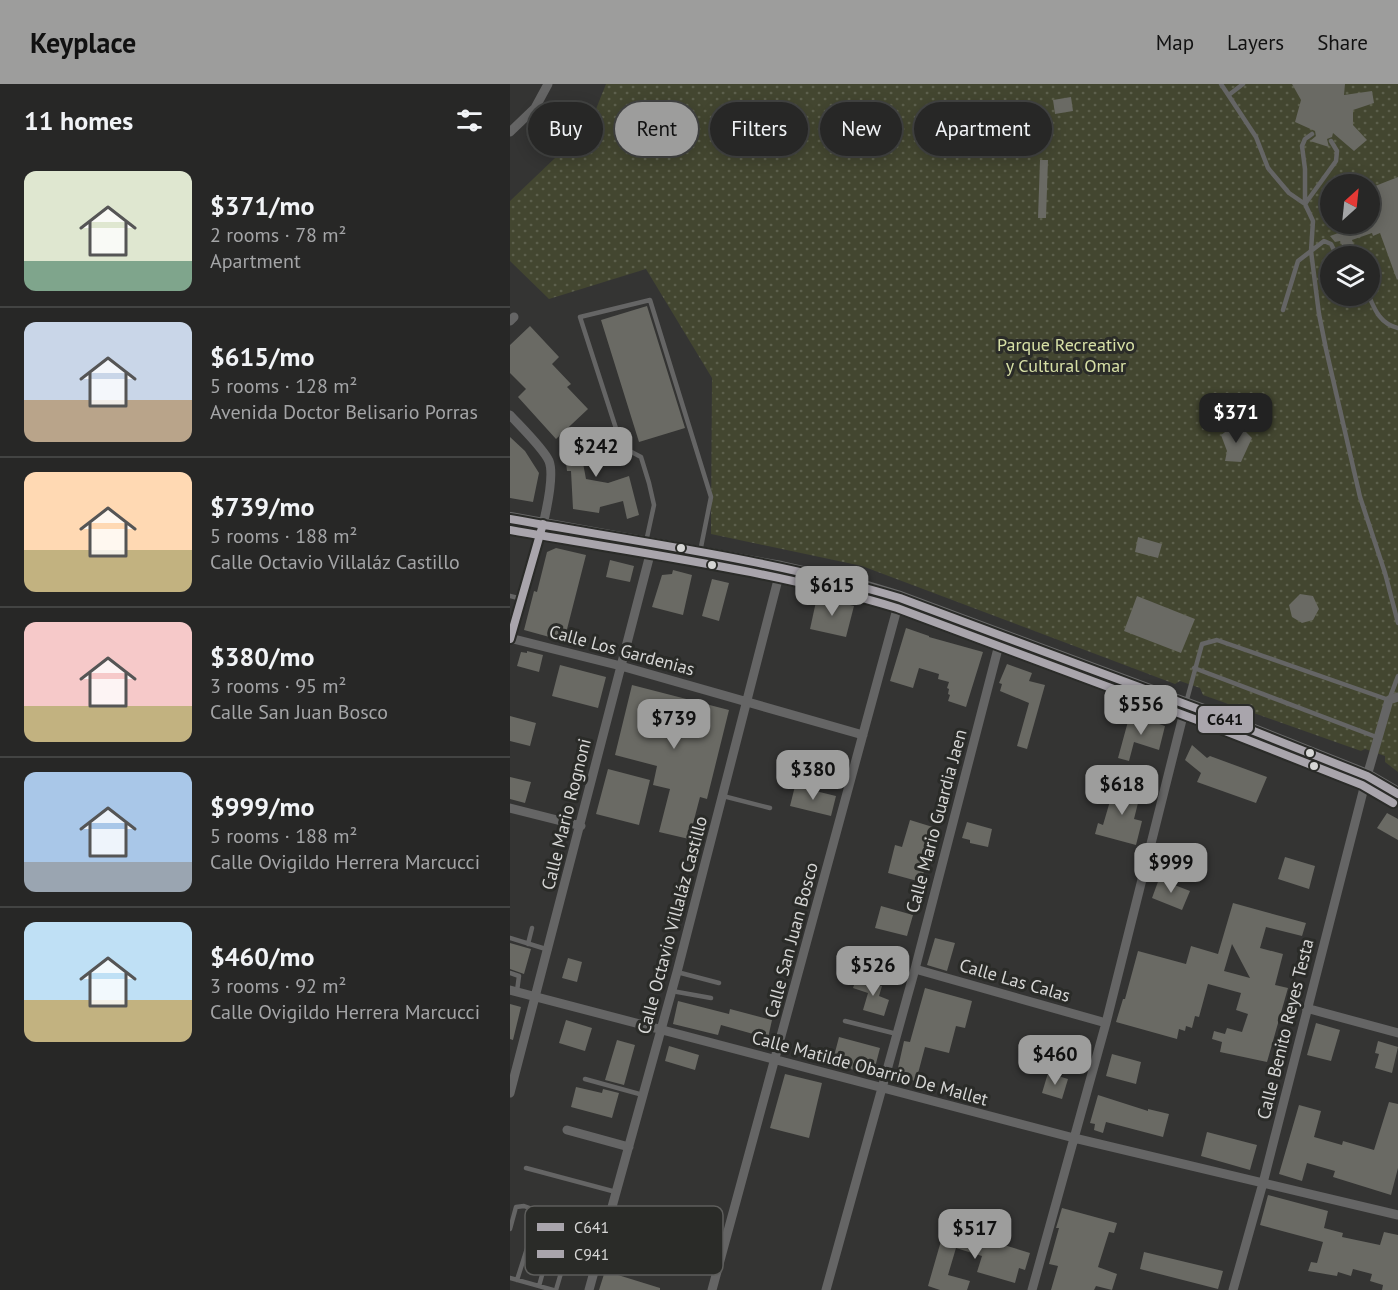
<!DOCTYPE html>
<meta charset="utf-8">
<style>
body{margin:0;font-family:"PT Sans",sans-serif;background:#333332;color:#f1f3f6;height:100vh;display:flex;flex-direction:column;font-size:22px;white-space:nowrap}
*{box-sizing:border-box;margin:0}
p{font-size:20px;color:#a4a5a7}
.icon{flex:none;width:33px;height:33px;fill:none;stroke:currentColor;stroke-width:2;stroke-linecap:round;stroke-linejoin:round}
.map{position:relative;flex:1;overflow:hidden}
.sheet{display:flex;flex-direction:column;background:#272726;width:510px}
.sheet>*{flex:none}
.top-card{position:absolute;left:18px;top:18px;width:570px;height:54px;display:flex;gap:12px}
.needle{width:39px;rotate:27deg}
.buttons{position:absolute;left:810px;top:90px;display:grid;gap:12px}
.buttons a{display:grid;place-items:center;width:60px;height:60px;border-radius:50%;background:#272726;box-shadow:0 3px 15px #0003,0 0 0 2px #434443;font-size:30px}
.price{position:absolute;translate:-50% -51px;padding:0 14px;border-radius:12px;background:#9d9d9c;color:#111;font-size:20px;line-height:39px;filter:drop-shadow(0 2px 3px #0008)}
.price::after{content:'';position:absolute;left:50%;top:36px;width:18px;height:14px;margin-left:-9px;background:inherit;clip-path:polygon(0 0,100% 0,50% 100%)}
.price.selected{background:#222;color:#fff}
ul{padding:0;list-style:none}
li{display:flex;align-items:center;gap:18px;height:150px;padding:0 24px}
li+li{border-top:2px solid #434443}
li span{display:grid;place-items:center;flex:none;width:168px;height:120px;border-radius:12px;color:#555}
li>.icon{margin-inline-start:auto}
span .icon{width:72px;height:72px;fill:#fffc;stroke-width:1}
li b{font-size:26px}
h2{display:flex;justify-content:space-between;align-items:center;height:72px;padding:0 24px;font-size:26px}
.tag{padding:0 21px;border-radius:27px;background:#272726;box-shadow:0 3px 15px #0003,0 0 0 2px #434443;font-size:21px;line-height:54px}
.tag.selected{background:#9d9d9c;color:#111}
header{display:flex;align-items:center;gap:36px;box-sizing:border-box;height:84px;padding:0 30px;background:#9d9d9c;color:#111}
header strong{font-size:28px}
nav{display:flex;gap:33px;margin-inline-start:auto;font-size:21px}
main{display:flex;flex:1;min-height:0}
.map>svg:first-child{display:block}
</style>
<header>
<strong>Keyplace</strong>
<nav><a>Map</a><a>Layers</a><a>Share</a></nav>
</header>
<main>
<section class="sheet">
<h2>11 homes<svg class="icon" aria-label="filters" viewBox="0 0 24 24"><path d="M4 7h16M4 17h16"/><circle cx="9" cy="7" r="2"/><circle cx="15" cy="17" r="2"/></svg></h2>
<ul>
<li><span style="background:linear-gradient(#dfe7d0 75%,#7fa58c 0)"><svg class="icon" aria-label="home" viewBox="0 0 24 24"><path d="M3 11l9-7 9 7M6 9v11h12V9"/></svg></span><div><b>$371/mo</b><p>2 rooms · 78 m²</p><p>Apartment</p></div></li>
<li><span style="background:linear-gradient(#c9d6e8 65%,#b9a48a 0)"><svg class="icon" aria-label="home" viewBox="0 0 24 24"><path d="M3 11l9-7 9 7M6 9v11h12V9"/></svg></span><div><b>$615/mo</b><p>5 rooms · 128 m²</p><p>Avenida Doctor Belisario Porras</p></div></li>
<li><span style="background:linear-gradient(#ffd9b3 65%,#c2b280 0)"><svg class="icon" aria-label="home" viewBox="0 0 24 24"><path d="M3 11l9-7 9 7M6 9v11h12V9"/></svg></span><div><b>$739/mo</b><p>5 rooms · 188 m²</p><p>Calle Octavio Villaláz Castillo</p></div></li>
<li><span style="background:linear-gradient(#f6c9c9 70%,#c2b280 0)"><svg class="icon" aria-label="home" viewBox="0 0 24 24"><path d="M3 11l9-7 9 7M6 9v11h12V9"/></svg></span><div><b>$380/mo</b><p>3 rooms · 95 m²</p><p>Calle San Juan Bosco</p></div></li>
<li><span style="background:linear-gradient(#a9c7e8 75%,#9aa5b1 0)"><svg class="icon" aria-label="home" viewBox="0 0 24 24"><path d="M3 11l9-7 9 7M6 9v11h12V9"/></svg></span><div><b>$999/mo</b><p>5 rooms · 188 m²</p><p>Calle Ovigildo Herrera Marcucci</p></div></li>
<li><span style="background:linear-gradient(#bfe0f5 65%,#c2b280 0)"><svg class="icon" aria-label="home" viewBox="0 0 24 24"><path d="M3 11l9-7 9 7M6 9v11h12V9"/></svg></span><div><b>$460/mo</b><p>3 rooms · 92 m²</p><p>Calle Ovigildo Herrera Marcucci</p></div></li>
</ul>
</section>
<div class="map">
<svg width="888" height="1206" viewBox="0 0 888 1206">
<defs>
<pattern id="park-dots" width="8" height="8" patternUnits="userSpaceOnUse" patternTransform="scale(1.5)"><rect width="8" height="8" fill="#434630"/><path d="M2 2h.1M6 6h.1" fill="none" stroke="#5d604d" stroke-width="1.8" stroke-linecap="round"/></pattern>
</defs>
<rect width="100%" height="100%" fill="#343433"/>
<path fill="url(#park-dots)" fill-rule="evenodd" d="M 96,0 L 888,0 L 888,688 L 875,678 L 875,672 L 855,665 L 851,667 L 693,611 L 690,604 L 670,597 L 665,600 L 352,482 L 201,450 L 202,294 L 136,185 L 39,215 L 0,177 L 0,117 L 67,53 L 86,25 ZM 820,100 L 860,100 L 860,140 L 820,140 ZM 820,172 L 860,172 L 860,212 L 820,212 Z"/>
<path fill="#6a6a64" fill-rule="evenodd" d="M 782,0 L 835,0 L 834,11 L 862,7 L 864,19 L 843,26 L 843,41 L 857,56 L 844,67 L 823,49 L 822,53 L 817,55 L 819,63 L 800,57 L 806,52 L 805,47 L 785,38 L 791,16 Z
M 561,13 L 563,27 L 545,30 L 543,16 Z
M 530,76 L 538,76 L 536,134 L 528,134 Z
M 888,93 L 888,195 L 887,196 L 870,149 L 863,152 L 862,149 L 842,156 L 847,169 L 837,172 L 830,157 L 825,158 L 820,152 L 853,140 L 860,140 L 860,104 Z
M 137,222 L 175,344 L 129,358 L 91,236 Z
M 20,242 L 49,273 L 42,280 L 61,300 L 57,303 L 78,325 L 46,355 L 8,313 L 16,305 L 0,289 L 0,261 Z
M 722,343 L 736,348 L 742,354 L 731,378 L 715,377 L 717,367 L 711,351 Z
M 69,350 L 71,360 L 101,356 L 104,375 L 73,379 L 76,395 L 98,399 L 119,392 L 129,431 L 117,435 L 113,417 L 90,423 L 89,429 L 63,425 L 61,387 L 57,387 L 53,353 Z
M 0,353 L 15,367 L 29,389 L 23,418 L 0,414 Z
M 628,453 L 652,460 L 648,474 L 625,468 Z
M 46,464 L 76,471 L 54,557 L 14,546 L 24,507 L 27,508 L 37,468 Z
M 100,476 L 124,482 L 120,498 L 96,493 Z
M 163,486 L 182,491 L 173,531 L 142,523 L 152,491 L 162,490 Z
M 202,495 L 219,499 L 209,537 L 192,532 Z
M 790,510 L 803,512 L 809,525 L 803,536 L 792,539 L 782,533 L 779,521 Z
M 627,512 L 685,535 L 671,569 L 614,547 Z
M 307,513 L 344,522 L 336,553 L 300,545 Z
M 396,544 L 419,552 L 419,553 L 473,568 L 456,623 L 438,617 L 440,611 L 438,610 L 439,605 L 437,604 L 439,598 L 428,595 L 429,590 L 409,584 L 403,604 L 380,597 Z
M 17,567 L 33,571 L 29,588 L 7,582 L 11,568 L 17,569 Z
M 497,580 L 522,589 L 519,597 L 535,601 L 517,665 L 507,662 L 519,619 L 490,607 L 492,600 L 489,599 Z
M 50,581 L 96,593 L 88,624 L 42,612 Z
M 122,601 L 219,626 L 197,715 L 190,713 L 179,755 L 149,748 L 160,705 L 143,701 L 147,682 L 105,671 Z
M 620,630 L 655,642 L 649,666 L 624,658 L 619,677 L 608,674 Z
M 0,632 L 26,639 L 20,662 L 0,657 Z
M 682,661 L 697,674 L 700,672 L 757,693 L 746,719 L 687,698 L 691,689 L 675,676 Z
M 98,685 L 140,696 L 129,741 L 86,730 Z
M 0,693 L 21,698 L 15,719 L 0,715 Z
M 605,700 L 631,707 L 624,735 L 632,737 L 626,761 L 585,750 L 588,739 L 593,741 Z
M 285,702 L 326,712 L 321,732 L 280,722 Z
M 877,729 L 888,735 L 888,756 L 867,744 Z
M 400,736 L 426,744 L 411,798 L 378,789 L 385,761 L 392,763 Z
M 457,738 L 482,745 L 478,763 L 460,759 L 460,756 L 452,754 Z
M 775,773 L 805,782 L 799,805 L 768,795 Z
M 649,795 L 680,807 L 672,826 L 642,814 Z
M 723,819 L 796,839 L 792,852 L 756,843 L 750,864 L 773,870 L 765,901 L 778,904 L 757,978 L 710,968 L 712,958 L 702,955 L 704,947 L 715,950 L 717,944 L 732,948 L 738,930 L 726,926 L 731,909 L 698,900 L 689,933 L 685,932 L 682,944 L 676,942 L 675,947 L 669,945 L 667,955 L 606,938 L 613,915 L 615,915 L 628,867 L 676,880 L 681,862 L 708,870 ZM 722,860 L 740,894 L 714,887 Z
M 371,822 L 403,831 L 397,852 L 365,844 Z
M 425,854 L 445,859 L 437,887 L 417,881 Z
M 0,859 L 21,865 L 14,890 L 0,885 Z
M 58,874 L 72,878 L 67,898 L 52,894 Z
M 346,895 L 372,902 L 369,912 L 379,916 L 374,932 L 353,926 L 358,909 L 343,904 Z
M 415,904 L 462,917 L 455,944 L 446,942 L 439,969 L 415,963 L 406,997 L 386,993 L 394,957 L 400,958 Z
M 168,917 L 219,930 L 220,925 L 262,936 L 258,954 L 211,941 L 208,951 L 163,940 Z
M 0,920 L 11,923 L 3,956 L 0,955 Z
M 56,936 L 82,944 L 75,967 L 49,959 Z
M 806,939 L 830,946 L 821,977 L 797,971 Z
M 329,953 L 370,964 L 363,991 L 322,980 Z
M 107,956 L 125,961 L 114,1001 L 95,996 Z
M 868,957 L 888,963 L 882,989 L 865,984 L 869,970 L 865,969 Z
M 159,962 L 189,971 L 185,986 L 155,977 Z
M 602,970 L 631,978 L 626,1000 L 596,992 Z
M 538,989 L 558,995 L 552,1015 L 532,1009 Z
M 275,990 L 312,999 L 299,1054 L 260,1044 Z
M 66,1003 L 92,1009 L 93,1005 L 109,1009 L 102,1034 L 61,1023 Z
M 588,1011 L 638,1027 L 638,1025 L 659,1030 L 653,1053 L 596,1038 L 593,1049 L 584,1046 L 585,1040 L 580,1039 Z
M 879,1018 L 888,1020 L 888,1084 L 881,1111 L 823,1093 L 825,1087 L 797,1079 L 792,1097 L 769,1090 L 789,1021 L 811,1027 L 804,1053 L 832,1061 L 833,1057 L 864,1066 Z
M 697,1048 L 747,1061 L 740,1086 L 691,1072 Z
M 758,1111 L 818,1127 L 814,1144 L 833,1149 L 832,1153 L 870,1161 L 874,1148 L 888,1151 L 888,1206 L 872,1206 L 873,1201 L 860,1197 L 862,1190 L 843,1185 L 841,1192 L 828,1188 L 827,1192 L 798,1187 L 801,1178 L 807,1179 L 813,1158 L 750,1141 Z
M 552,1124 L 607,1139 L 604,1149 L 599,1148 L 588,1183 L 607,1190 L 602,1206 L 586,1202 L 584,1206 L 541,1206 L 548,1182 L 539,1180 L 549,1144 L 546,1144 Z
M 435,1143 L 520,1169 L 515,1186 L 509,1184 L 505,1199 L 467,1188 L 472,1172 L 446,1164 L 438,1191 L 460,1197 L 457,1206 L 430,1206 L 418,1202 Z
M 634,1168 L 713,1187 L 708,1205 L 630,1185 Z
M 95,1187 L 150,1204 L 150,1206 L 89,1206 Z"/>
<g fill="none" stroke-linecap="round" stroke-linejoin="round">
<path stroke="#656565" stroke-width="4.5" d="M 711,0 L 746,53 L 758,84 L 779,109 L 795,120 L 803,137 L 801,167 L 809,230 L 816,265 L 850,413 L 875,489 L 888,539
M 720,10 L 733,0
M 802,50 L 795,55 L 792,62 L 795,85 L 795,120 L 826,77 L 827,67 L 821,57
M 838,212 L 839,214 L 851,212
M 859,212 C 865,227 871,240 888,244
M 773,226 L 788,177 L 814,157 L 821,160 L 827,172
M 136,458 L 144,421 L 139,399 L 131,373 L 112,363 L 70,233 L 140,216 L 201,413 L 190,468
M 0,512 L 12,515
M 684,584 L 869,654
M 676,619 L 692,560 L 707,556 L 879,616 L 888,592
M 294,674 L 343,689
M 213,712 L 260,724
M 0,854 L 39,866
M 18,860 L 22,844
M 167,888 L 209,899
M 0,889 L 9,892 L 7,907
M 162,907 L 201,914
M 335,937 L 387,950
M 75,995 L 133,1011
M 16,1084 L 106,1108
M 0,1145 L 6,1123 L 14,1122 L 63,1140 L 64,1145 L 46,1206
M 0,1194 L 43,1206
M 7,1196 L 29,1127
M 29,1202 L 48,1134"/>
<path stroke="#656565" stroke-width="9" d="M 0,48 L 25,24 L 38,0
M 0,237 L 4,233
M 0,331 C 10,342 33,364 39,377 C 50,405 9,522 0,555
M 0,554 L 111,582 L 353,651
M 0,724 L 71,742
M 405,885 L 596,939
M 0,906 L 564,1054 L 888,1131
M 796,924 L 888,949
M 0,1009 L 143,459
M 57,1046 L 119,1063
M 79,1206 L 167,888 L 271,484
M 202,1206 L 390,514
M 316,1206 L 405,885 L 491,553
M 522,1206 L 596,939 L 676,620
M 723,1206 L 753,1099 L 857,692 L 879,616 L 888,613"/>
<path stroke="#696969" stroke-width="14" d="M 0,435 L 271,484 L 347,501 L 390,514 L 691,626 L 857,692 L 888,710"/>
<g stroke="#2a2b28" stroke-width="12">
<path id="bus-1" d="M 0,435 C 129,458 264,476 390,514 L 691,626 L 857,692 L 888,710
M 0,555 L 33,440"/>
</g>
<g stroke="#2a2b28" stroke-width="12">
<path id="bus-2" d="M 0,446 C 128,469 262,486 387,524 L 687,636 L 852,701 L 883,719"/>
</g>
<use href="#bus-1" stroke="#a9a5ac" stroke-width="8"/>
<use href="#bus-2" stroke="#a9a5ac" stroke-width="8"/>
</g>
<g fill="#d6d6d5" stroke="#2a2b28" stroke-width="2">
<circle cx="171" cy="464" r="5"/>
<circle cx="202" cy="481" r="5"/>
<circle cx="800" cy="669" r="5"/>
<circle cx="804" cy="682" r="5"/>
</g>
<g text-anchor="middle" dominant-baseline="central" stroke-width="6" stroke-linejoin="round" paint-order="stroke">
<g font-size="18" fill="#d7e0a6" stroke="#2a2b28">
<text x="556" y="260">Parque Recreativo<tspan x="556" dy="21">y Cultural Omar</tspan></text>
</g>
<g font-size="18" fill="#d6d6d5" stroke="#2a2b28">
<text transform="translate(112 566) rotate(15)">Calle Los Gardenias</text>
<text transform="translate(56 730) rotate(-76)">Calle Mario Rognoni</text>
<text transform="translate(426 737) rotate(-75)">Calle Mario Guardia Jaen</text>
<text transform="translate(162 841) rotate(-75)">Calle Octavio Villaláz Castillo</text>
<text transform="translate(281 856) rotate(-75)">Calle San Juan Bosco</text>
<text transform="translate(505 896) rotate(16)">Calle Las Calas</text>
<text transform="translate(775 945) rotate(-76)">Calle Benito Reyes Testa</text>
<text transform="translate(360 984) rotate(15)">Calle Matilde Obarrio De Mallet</text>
</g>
</g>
<rect x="15" y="1122" width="198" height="69" rx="9" fill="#2a2b28" stroke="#5e5e5c" stroke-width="1.5"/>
<rect x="27" y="1139" width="27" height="8" fill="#a9a5ac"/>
<rect x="27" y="1166" width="27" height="8" fill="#a9a5ac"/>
<g font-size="16" fill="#d6d6d5">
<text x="64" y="1149">C641</text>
<text x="64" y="1176">C941</text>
</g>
<rect stroke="#2a2b28" stroke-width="2" x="687" y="621" width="57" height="29" rx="6" fill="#a9a5ac"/>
<g font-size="16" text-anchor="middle" font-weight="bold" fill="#111">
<text x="715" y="641">C641</text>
</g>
</svg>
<div class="buttons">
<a><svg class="needle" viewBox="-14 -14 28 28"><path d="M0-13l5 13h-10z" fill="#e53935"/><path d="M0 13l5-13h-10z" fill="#a4a5a7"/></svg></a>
<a><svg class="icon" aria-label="layers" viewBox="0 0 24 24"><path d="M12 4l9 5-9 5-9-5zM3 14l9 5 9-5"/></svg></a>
</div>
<b class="price selected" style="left:726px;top:360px">$371</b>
<b class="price" style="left:86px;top:394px">$242</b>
<b class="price" style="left:322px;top:533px">$615</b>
<b class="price" style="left:631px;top:652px">$556</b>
<b class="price" style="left:164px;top:666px">$739</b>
<b class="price" style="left:303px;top:717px">$380</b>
<b class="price" style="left:612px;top:732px">$618</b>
<b class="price" style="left:661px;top:810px">$999</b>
<b class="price" style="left:363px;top:913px">$526</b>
<b class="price" style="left:545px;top:1002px">$460</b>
<b class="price" style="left:465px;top:1176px">$517</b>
<div class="top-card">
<a class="tag">Buy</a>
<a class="tag selected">Rent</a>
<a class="tag">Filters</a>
<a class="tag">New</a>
<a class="tag">Apartment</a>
</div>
</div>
</main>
